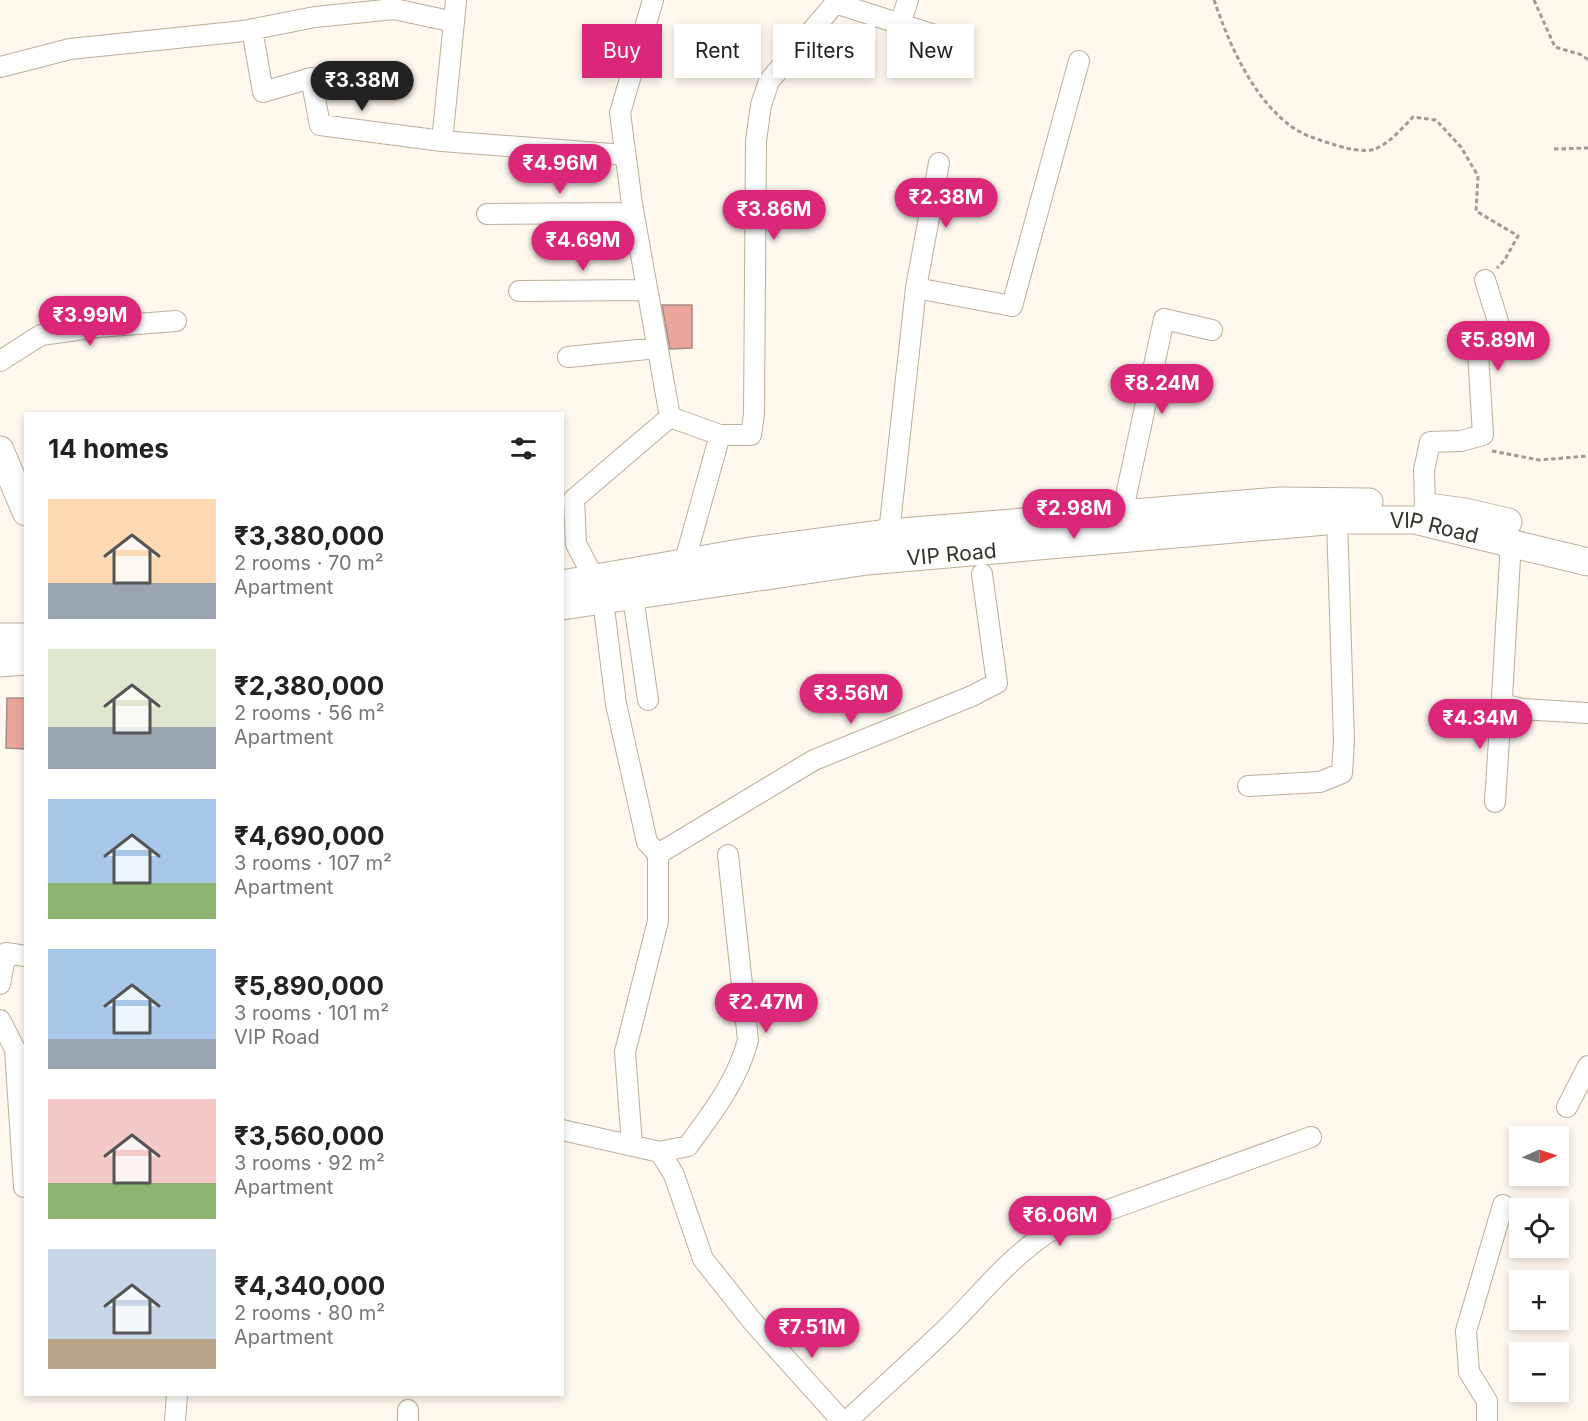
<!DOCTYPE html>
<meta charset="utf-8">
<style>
body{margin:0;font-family:Inter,sans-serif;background:#f2f2f2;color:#222;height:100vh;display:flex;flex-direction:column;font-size:22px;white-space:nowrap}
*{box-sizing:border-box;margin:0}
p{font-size:20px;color:#767676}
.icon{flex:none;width:33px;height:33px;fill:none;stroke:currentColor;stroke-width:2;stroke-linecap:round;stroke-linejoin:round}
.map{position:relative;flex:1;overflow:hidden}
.side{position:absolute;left:24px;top:412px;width:540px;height:984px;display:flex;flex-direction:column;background:#fff;border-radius:0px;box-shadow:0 3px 9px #0003}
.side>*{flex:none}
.hud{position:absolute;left:582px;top:24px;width:570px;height:54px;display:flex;gap:12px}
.needle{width:39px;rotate:87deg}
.tools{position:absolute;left:1509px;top:1126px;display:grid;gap:12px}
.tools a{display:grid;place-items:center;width:60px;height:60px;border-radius:0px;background:#fff;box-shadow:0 3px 9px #0003;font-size:30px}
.price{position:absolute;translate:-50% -51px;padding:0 14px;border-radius:21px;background:#db2777;color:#fff;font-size:20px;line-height:39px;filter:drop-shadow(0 2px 3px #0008)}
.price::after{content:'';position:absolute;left:50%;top:36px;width:18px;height:14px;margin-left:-9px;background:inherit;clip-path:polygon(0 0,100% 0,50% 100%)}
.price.selected{background:#222;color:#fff}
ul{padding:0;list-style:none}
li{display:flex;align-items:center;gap:18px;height:150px;padding:0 24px}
li span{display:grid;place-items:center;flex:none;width:168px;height:120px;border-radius:0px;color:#555}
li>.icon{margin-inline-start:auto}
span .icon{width:72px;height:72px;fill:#fffc;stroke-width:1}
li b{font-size:26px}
h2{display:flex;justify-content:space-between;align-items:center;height:72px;padding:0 24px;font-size:26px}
.tag{padding:0 21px;border-radius:0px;background:#fff;box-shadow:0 3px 9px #0003;font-size:21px;line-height:54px}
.tag.selected{background:#db2777;color:#fff}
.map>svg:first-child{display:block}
</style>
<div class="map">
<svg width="1588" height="1421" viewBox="0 0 1588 1421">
<rect width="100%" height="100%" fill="#fef8ef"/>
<path fill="#eaa69d" stroke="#a68a86" stroke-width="1.5" d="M 662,305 L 692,305 L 692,348 L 670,349 Z
M 7,698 L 26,698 L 26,749 L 6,748 Z"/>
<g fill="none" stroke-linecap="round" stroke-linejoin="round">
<g stroke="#bcaf99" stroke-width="22">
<path id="minor" d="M 653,0 L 620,113 L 632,204 L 670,417 L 720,435 L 684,564
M 835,3 L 947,39
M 900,24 L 908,0
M 252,29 L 263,92 L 311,78 L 320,125 L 442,141 L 454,22
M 0,67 L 70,49 L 244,31 L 315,17 L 394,9 L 454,22 L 456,0
M 442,141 L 625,155
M 487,214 L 633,213
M 916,288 L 939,163
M 519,291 L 647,290
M 568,357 L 657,348
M 0,361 L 41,335 L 98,327 L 176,321
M 720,435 L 751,435 L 754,414 L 756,141 L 761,105 L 769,81 L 838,0
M 1425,506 L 1424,470 L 1430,442 L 1461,441 L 1483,435 L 1478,353 L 1502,334 L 1485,280
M 1122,514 L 1164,319 L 1212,330
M 889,533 L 916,288 L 1012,306 L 1079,61
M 1511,541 L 1502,697 L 1506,705 L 1522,709 L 1588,713
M 595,580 L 576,544 L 574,499 L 670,417
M 633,597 L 648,700
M 605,616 L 616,704 L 647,842 L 658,854 L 658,921 L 625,1052 L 632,1145
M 1248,786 L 1320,782 L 1342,773 L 1344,741 L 1337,520
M 1495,802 L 1500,724 L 1506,705
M 658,854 L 814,760 L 972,696 L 997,683 L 982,574
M 0,984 L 6,953 L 26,956
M 0,1020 L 15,1049 L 24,1187
M 1567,1107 L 1588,1066
M 562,1130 L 660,1152 L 674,1175 L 703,1259 L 753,1322 L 842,1421
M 660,1152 L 688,1146 C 712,1113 738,1080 748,1040 L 728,855
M 408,1410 L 408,1421
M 175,1421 L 177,1395
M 847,1421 C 881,1389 916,1358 949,1326 C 983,1292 1010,1257 1050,1231 L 1311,1137
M 1487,1421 L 1487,1401 L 1469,1372 L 1466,1331 L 1503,1205"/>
</g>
<g stroke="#bcaf99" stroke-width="29">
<g id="secondary">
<path d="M 0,450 L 26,512"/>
<path d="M 1428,507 L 1465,512 L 1508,522"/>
<path d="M 562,584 L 751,551 L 889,533 L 1280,501 L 1369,502"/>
<path id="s1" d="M 562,606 L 867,561 L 1337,520 L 1414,520 L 1588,562"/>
<path d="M 0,637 L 26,637"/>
<path d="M 0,663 L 26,661"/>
</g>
</g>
<path stroke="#a09a91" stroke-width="3" stroke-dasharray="4.5 3" stroke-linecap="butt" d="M 1214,0 C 1229,44 1253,99 1292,127 C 1305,136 1320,140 1335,145 C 1344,148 1365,153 1375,149 C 1390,143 1402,128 1413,117 L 1436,120 L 1461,147 L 1478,176 L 1476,211 L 1518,236 L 1504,261 L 1497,268
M 1534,0 L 1555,47 L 1582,55 L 1588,60
M 1554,149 L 1588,148
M 1492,451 L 1539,460 L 1588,456"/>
<use href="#minor" stroke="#fff" stroke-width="20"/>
<use href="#secondary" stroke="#fff" stroke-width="27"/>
</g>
<g text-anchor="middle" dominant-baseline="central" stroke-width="4.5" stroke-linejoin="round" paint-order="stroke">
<g font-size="21" fill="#363128" stroke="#fef8ef">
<text stroke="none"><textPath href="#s1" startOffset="878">VIP Road</textPath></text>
<text stroke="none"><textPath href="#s1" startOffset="393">VIP Road</textPath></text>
</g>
</g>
</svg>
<div class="tools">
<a><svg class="needle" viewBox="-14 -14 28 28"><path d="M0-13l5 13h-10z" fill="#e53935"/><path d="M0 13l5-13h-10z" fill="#767676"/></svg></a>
<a><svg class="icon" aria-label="locate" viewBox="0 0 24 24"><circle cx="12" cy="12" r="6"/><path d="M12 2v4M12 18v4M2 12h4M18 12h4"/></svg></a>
<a>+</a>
<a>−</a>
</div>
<b class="price selected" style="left:362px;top:112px">₹3.38M</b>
<b class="price" style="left:560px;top:195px">₹4.96M</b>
<b class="price" style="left:946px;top:229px">₹2.38M</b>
<b class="price" style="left:774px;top:241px">₹3.86M</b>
<b class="price" style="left:583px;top:272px">₹4.69M</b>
<b class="price" style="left:90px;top:347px">₹3.99M</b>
<b class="price" style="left:1498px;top:372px">₹5.89M</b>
<b class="price" style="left:1162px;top:415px">₹8.24M</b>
<b class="price" style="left:1074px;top:540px">₹2.98M</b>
<b class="price" style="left:851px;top:725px">₹3.56M</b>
<b class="price" style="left:1480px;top:750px">₹4.34M</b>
<b class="price" style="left:766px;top:1034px">₹2.47M</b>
<b class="price" style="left:1060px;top:1247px">₹6.06M</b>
<b class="price" style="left:812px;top:1359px">₹7.51M</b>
<div class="hud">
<a class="tag selected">Buy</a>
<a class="tag">Rent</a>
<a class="tag">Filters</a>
<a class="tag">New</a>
</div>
<section class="side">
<h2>14 homes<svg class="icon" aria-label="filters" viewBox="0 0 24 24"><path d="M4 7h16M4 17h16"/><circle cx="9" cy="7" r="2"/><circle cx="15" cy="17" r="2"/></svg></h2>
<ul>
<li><span style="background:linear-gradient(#ffd9b3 70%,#9aa5b1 0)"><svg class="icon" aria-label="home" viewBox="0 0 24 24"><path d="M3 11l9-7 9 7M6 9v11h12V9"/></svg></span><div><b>₹3,380,000</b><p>2 rooms · 70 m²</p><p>Apartment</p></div></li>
<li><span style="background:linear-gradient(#dfe7d0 65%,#9aa5b1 0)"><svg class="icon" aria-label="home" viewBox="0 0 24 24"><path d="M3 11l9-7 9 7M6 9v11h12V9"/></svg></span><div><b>₹2,380,000</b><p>2 rooms · 56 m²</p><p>Apartment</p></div></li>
<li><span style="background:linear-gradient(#a9c7e8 70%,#8fb573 0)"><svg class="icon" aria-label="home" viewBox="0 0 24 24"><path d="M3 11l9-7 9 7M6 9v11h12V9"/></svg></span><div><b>₹4,690,000</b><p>3 rooms · 107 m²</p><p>Apartment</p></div></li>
<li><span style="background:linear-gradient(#a9c7e8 75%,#9aa5b1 0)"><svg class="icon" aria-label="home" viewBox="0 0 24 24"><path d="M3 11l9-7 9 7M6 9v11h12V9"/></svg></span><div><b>₹5,890,000</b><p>3 rooms · 101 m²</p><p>VIP Road</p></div></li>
<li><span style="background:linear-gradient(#f6c9c9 70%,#8fb573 0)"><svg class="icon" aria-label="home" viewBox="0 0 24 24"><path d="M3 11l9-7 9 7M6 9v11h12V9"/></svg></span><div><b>₹3,560,000</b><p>3 rooms · 92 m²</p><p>Apartment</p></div></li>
<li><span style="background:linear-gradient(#c9d6e8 75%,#b9a48a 0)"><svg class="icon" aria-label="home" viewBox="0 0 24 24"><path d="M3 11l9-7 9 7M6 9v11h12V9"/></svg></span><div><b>₹4,340,000</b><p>2 rooms · 80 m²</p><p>Apartment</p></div></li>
</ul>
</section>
</div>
